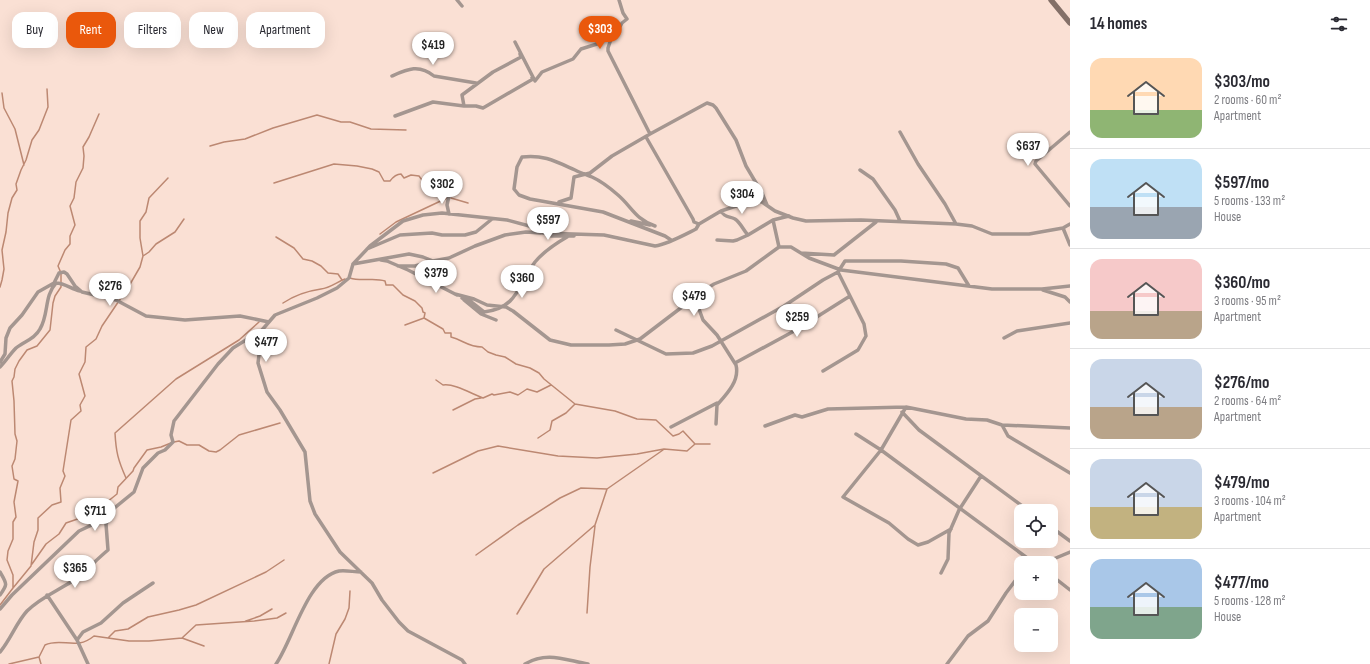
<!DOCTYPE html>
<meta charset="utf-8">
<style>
body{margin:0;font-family:"Sofia Sans Condensed",sans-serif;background:#f7f7f7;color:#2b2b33;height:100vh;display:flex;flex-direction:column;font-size:15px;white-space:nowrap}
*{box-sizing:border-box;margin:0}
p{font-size:13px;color:#7c7c81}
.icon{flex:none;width:22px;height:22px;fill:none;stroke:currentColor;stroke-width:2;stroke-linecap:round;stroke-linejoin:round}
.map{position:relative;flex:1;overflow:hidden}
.details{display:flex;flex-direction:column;background:#fff;width:300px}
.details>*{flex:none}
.banner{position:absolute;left:12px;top:12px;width:380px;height:36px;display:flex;gap:8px}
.fabs{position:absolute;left:1014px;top:504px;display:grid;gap:8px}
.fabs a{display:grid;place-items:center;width:44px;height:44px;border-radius:8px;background:#fff;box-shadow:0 4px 16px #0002;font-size:20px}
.price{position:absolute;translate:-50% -34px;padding:0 9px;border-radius:14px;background:#fff;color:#222;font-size:13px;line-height:26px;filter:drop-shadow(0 1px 2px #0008)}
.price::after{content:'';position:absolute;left:50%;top:24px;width:12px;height:9px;margin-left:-6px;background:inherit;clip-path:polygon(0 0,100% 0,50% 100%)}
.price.selected{background:#ea580c;color:#fff}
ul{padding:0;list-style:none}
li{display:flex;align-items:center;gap:12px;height:100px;padding:0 20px}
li+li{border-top:1px solid #e1e1e2}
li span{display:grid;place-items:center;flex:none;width:112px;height:80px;border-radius:12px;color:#555}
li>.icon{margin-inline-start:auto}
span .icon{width:48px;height:48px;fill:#fffc;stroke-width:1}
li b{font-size:17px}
h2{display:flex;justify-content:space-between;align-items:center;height:48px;padding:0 20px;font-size:17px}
.pill{padding:0 14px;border-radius:12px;background:#fff;box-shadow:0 4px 16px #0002;font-size:14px;line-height:36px}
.pill.selected{background:#ea580c;color:#fff}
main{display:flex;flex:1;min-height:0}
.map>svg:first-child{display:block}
</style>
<main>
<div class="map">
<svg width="1070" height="664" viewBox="0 0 1070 664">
<rect width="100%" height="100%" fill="#fae0d4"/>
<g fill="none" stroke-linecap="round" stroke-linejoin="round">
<path stroke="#bc8872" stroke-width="1.5" d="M 2,93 L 4,108 L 15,129 L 24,165
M 210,146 L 224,142 L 245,139 L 273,128 L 317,115 L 341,122 L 350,122 L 371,129 L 406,130
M 274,183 L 334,164 L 357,166 L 372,169 L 379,172 L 384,181 L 390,181 C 393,177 397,174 401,174 L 404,178 L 411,175 L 419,176 L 422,180 L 428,182 C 432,190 438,193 444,199
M 451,198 L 468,203
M 380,234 L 396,222 L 447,198
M 276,237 L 294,248 L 303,259 L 312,261 L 321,266 L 328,273 L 338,274 L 342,280
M 143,256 L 149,252 L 156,244 L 175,232 L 184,219
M 350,278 C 362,282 374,277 385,281 L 386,285 L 393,285 L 403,295 L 415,301 L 422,308 L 423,312 L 425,313 L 424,318
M 0,287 L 2,280 L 4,269 L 2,250 L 6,232 L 8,213 L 12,198 L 17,190 L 16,184 L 21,170 L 26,160 L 32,140 L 39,130 L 48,107 L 47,89
M 283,303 C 295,295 307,291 321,289 C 330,288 337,282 345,279
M 405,325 L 424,318 L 443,329 L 445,333 L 451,333 L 451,337 C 463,340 468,347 482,347 L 488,352 L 496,355 L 505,357 L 516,364 L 530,368 L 539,373 L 544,379 L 575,404
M 436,380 L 443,385 C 454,383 472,394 483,398 L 492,394 L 494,395 L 510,392 L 518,395 L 527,389 L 537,392 L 551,385
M 453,410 L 475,399 L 481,398
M 538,438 L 550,430 L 552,421 L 566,413 L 575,404 L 615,411 L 637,419 L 656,420 L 673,436 L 679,434 L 683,431 L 695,444
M 174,442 L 179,441 L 187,445 L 199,445 L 209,451 L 216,452 L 220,450 L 239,435 L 280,423
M 433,473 L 478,451 L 498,446 L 558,456 L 597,458 L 637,454 L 664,449 L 687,451 L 695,444 L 710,444
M 126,478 C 118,460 116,452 115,433 L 176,379 L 239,340 L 259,322
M 476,555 L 518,525 L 560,498 L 581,488 L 607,489 L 663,450
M 32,564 L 46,544 L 59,534 L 66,523 L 92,514 L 117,494 L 118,487 L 133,471 L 134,468 L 147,450 L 161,447 L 171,443
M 13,588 L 31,566 L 34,542 L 38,530 L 38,518 L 52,505 L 61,502 L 60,488 L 65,476 L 63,471 L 71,420 L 81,411 L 80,405 L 85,396 L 79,374 L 85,362 L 86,347 L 96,339 L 102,326 L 129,286 L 140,267 L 143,256 L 140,238 L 140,221 L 146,212 L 149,198 L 168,178
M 0,605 L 13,588 L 13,575 L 7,560 L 8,551 L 13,539 L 13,522 L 16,517 L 14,502 L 18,481 L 14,479 L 12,466 L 15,459 L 17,441 L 15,434 L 14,401 L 12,381 L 14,377 L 15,369 L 19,361 L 27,350 L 37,346 L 50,330 L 53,303 L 55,296 L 61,287 L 61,273 L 58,266 L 65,250 L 70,244 L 70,236 L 75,225 L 70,206 L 74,198 L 76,182 L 83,168 L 84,156 L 83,147 L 89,137 L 99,114
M 587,613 L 590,567 L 595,526
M 517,614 L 544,569 L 595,525 L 607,489
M 246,621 L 260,616 L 272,609
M 108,638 L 115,631 L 128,629 L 148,617 L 179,610 L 196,605 L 266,572 L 284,560
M 182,638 L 196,625 L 254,621 L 277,618 L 286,613
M 39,657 L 41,664
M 9,664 L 39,657 L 45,645 C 62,637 76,651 94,636 L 129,641 L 149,641 L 182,638 L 204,646
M 329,664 L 336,634 L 345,619 L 349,608 L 350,591"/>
<path stroke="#a49690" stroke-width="3.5" d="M 457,0 L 462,6
M 612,36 L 608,48 L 608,51 L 650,134
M 515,42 L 535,81 L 542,72 L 573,59 L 581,49 L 597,44 L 612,36 L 617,32 L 622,23 L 627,19 L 623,13 L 619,0
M 392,76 C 408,69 419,64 434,76 L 476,83
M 464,106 L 476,106 L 483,108 L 533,79 L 532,78
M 395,116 L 433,102 L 464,106 L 462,95 L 493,72 L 521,57 L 520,54
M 900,132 L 918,164 L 945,204 L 956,224
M 1070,132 L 1036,161 L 1035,164 L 1070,206
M 646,137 L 693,219 L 694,222 L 699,224
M 860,170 L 873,179 L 895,210 L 900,221
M 559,202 L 571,198 L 574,177 L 590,173 L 612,156 L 650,134 L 707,103 L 713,105 L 716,108 L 736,140 L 746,166 L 762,193 L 767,205
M 721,211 C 725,218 729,216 735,219 C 741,223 743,230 748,235
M 449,214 L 447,205 L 451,187
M 773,220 L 779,247 L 791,247 L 809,258 L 841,270 L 992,289 L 1042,289 L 1070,286
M 631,221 L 650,225
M 655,226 C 635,219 632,207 618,195 C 610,188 601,181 592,177 C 587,175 581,173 575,170 C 557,162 543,154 522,157 L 517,167 L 514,189 L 519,195 L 530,199 L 603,212 L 665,236 L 671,240
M 1063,228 L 1070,245
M 547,235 L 552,236 L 574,236
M 717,240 L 733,241 L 737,240 L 748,235 L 773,220 L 789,216
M 367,249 L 400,235 L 432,233 L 442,235 L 465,235 L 476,232 L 492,219
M 801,253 L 834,255 L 876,222
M 381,260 L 387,261 L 408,270 L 457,295
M 433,261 L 449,258 L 475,246 L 505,235 L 526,232 L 541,233
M 353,264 L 370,246 L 403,221 L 423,215 L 442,213 L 507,220 L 533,227 L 543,233 L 604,235 L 655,246 C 668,244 684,235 696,229 L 699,224 L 721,211 L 754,200 L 762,202 L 775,211 L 793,218 L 806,221 L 861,220 L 956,224 L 972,226 L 992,234 L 1029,234 L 1063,228 L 1070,224
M 398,266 L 415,266 L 433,261 L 423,257 L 409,254 L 353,264 L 349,278 L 337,288 L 317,298 L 275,315 L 262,330 L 258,363 L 267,392 L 280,410 L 305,452 L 310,501 L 315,514 L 340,552 L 372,583 L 382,600 L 399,622 L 408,631 L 462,660 L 465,664
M 1043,290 L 1065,297 L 1070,302
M 455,294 L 474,299 L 487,305 L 506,307 L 513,311 L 550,340 L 571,345 L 609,345 L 625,344 L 640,339 L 703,291
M 462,298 L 470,301 L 484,312 C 518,308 518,285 535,262 C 544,251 555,244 567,237
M 464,300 L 481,314 L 496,320
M 616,330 L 666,354 L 693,353 L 712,346 L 784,306 L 823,280 L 838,272 L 845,261 L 901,261 L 946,264 L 958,268 L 969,286
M 1004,338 L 1017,331 L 1070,323
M 0,362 L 5,354 L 6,338 L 10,328 L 22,315 L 38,292 L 54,283 L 59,273 L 64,272 L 67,274 L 75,286 L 82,292 L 116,300 L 146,316 L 185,320 L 240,316 L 269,322
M 735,363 L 796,330 L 850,296
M 0,367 C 6,361 10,354 16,348 C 24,341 34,340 40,329 C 49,314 44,296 56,283 C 65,283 71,289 80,291
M 823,371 L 858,350 L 866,336 L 864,324 L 838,272
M 902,412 L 919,430 L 1029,511
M 716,424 L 717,405 C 726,395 740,381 736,365 L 717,335 L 703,320 L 699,309 L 699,303 L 703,291 L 714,284 L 746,271 L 779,247
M 1002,425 L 1008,436 L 1070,473
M 765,426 L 795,415 L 802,417 L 828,409 L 906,407
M 671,427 L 717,403
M 856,434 L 881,450 L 843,497 L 889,523 L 908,539 L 918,545 L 928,542 L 951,529
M 1051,527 L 1070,541
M 1033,563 L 1051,560 L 1070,552
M 1034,563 L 881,450 L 906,407 L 966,419 L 987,420 L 1002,425 L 1070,428
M 0,572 C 7,584 8,584 0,595
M 941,573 L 948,559 L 949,533 L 959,510 L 981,476
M 1051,575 L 1070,590
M 47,595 L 77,640 L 88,664
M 0,609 L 12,595 L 79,531 L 96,523 L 134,492 L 143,468 L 158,453 L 165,450 L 173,442 L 171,435 L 174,421 L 218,364 L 233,348 L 262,330
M 77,640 L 83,632 L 101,623 L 123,603 L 153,583
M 0,652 C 11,639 16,623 27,611 C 40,598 55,592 71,582 C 83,574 96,560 108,550 L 106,524 L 113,511
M 276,664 C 293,640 307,578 339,571 C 346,570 354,572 361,572
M 525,664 C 547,651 565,660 588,664
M 947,664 L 968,636 L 988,621 L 1006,593 L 1021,573"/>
<path stroke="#847068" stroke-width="5.5" d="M 1051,0 L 1070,23"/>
</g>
</svg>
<div class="fabs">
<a><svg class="icon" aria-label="locate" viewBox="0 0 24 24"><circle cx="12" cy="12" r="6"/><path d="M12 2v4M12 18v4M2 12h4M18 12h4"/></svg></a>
<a>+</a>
<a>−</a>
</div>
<b class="price selected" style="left:600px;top:50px">$303</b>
<b class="price" style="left:433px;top:66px">$419</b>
<b class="price" style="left:1028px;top:167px">$637</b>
<b class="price" style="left:442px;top:205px">$302</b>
<b class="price" style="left:742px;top:215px">$304</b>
<b class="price" style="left:548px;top:241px">$597</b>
<b class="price" style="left:436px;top:294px">$379</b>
<b class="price" style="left:522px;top:299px">$360</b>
<b class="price" style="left:110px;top:307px">$276</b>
<b class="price" style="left:694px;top:317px">$479</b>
<b class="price" style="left:797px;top:338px">$259</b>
<b class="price" style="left:266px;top:363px">$477</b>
<b class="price" style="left:95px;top:532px">$711</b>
<b class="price" style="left:75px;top:589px">$365</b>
<div class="banner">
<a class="pill">Buy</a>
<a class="pill selected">Rent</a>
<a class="pill">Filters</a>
<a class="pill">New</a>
<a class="pill">Apartment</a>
</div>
</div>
<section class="details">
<h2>14 homes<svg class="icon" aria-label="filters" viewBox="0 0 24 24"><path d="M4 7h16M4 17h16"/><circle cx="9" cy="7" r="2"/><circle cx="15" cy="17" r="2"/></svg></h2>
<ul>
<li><span style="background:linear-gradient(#ffd9b3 65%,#8fb573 0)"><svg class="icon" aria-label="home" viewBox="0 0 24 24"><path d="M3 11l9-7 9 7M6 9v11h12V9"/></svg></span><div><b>$303/mo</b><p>2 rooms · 60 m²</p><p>Apartment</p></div></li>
<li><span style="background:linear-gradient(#bfe0f5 60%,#9aa5b1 0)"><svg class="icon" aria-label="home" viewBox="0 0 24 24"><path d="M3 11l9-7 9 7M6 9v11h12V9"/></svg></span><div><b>$597/mo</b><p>5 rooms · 133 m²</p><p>House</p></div></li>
<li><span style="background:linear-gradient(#f6c9c9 65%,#b9a48a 0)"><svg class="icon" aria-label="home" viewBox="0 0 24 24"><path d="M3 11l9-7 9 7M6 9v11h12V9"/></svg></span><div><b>$360/mo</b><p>3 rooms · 95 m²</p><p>Apartment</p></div></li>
<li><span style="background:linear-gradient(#c9d6e8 60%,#b9a48a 0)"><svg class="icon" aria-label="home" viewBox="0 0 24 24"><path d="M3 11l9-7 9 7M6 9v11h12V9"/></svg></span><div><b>$276/mo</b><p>2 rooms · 64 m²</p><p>Apartment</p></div></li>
<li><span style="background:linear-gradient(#c9d6e8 60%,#c2b280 0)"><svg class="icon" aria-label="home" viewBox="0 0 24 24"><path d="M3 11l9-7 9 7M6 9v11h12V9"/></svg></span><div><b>$479/mo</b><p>3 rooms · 104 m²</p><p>Apartment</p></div></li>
<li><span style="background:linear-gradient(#a9c7e8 60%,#7fa58c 0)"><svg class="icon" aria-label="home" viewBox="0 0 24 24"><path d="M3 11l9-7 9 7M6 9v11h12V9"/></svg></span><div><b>$477/mo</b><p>5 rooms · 128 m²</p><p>House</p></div></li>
</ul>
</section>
</main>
